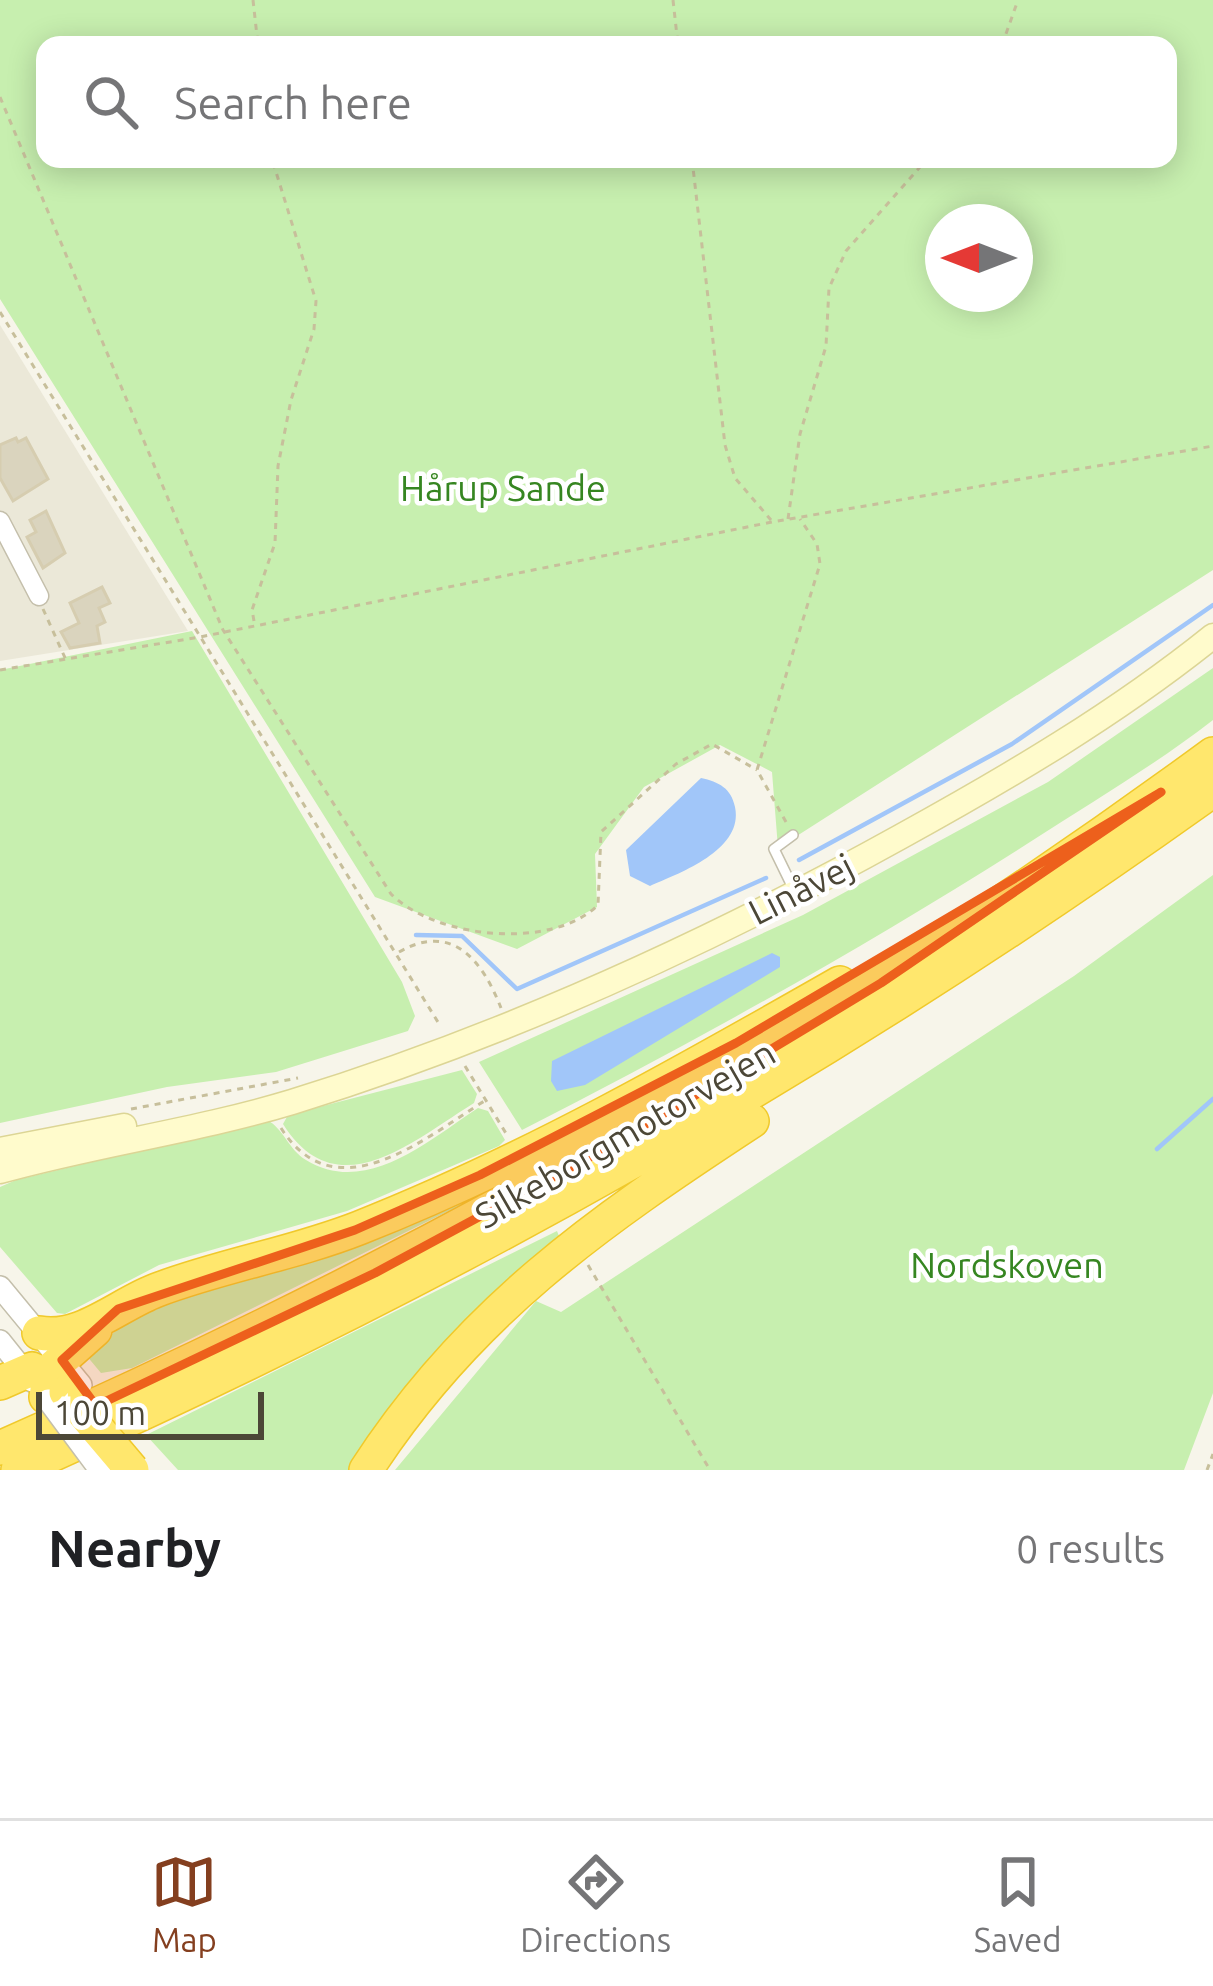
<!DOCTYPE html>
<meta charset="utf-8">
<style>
:root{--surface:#fff;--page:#f6f6f6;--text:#202124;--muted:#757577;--line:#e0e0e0;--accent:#843f1f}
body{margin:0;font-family:Ubuntu,sans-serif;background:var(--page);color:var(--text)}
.compass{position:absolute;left:925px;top:204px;width:108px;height:108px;border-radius:50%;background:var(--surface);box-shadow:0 6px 30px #0003;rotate:270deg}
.scale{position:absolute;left:36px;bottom:30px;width:228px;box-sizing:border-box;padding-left:12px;border:6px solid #4c4737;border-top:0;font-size:33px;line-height:42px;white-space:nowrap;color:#4c4737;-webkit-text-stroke:9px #fff;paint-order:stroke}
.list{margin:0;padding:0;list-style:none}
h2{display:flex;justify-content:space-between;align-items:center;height:156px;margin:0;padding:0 48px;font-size:51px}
h2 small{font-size:39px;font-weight:400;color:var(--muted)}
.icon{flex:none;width:66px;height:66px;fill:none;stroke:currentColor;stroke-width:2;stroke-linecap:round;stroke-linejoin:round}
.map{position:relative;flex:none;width:1213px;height:1470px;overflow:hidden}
.search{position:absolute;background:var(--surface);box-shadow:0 6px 30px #0003;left:36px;right:36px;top:36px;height:132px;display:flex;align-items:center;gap:30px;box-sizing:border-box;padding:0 42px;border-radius:24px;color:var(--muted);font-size:45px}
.sheet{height:348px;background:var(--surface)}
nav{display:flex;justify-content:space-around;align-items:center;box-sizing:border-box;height:168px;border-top:3px solid var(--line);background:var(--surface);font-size:33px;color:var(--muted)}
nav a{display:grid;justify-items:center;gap:6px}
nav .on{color:var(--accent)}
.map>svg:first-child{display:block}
</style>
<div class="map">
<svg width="1213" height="1470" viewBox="0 0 1213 1470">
<rect width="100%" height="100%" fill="#f7f5ea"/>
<path fill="#ebe8d8" d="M0,325L188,631L0,661Z"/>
<path fill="#c7efaf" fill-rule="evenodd" d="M0,0H1213V570L778,848L772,772L720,745L644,787L595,854L597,907L517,949L375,897L0,299ZM45,45H1168V159H45ZM943,222H1015V294H943Z
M192,631L402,982L415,1016L408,1031L276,1072L167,1087L0,1123V670Z
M1213,668V720C1155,765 1092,802 1030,842C867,946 695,1042 522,1130L479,1062L803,915L1048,782Z
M1213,875V1393L1184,1470H395L536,1301L561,1312L1074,976Z
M462,1070L477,1094L474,1103C414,1140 337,1210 283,1124L288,1115Z
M478,1108L488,1111L505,1140L499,1146L347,1211L159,1265L65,1314L57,1313L0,1247V1187L16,1180L267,1120C283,1128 289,1150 306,1160C366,1197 429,1140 478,1108Z
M511,1171L513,1179L132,1368L101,1373L86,1355L133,1317L176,1298Z
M557,1231L561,1241L356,1470H178L146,1435Z"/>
<path fill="#a1c6f9" d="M701,778C719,782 731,788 735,807C744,850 680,873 650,886L630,876L626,850Z
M772,953L780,957V967L585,1085L557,1091L551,1081L552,1061Z"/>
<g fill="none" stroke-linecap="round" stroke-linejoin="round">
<path stroke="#a1c6f9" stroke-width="4.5" d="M799,860L1012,744L1213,605
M416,935L462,936L517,989L766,878
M1157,1149L1213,1099"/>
</g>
<path fill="#dad4be" stroke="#d6cdb0" stroke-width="3" d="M16,438L18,442L26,438L48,479L13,501L0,478V445Z
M46,511L65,553L43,568L27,537L36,532L30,520Z
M102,587L110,603L99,608L105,622L97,626L100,643L70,648L61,632L79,623L70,603Z"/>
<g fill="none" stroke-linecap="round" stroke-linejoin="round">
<g stroke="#c4bfab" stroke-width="12">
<path id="service" d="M793,835L774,849L794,890"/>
</g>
<g stroke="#c4bfab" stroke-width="21">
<path id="minor" d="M0,521L39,596"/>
</g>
<g stroke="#c4bfab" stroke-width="24">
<path id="tertiary" d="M0,1287L81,1385
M0,1341L32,1381"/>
</g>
<g stroke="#dcd595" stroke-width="27">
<path id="secondary" d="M0,1150L124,1126
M0,1171C96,1144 196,1131 292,1102C503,1037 707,944 900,837C1009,777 1116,714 1213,636"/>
</g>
<g stroke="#f0c92b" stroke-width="36">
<path id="motorway" d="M39,1333C81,1341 119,1304 157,1290C223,1265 293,1254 359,1228C526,1162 684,1072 840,983
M0,1383L32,1369L61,1387
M46,1397L50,1370L95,1330
M0,1448C429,1259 835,1032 1213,754
M18,1470C449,1278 829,1065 1213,790
M366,1470C468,1312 598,1222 752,1121"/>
</g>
<path stroke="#c7bf9b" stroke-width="3" stroke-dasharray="6 6" stroke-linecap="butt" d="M253,0L258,45
M673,0L678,45
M1002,45L1018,0
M0,97L223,630L391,894C435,938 551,951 598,905L601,832L676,764L712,744L757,770
M692,159L725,445L735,478L771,520
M0,312L441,1027
M788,519L800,434L826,346L829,288L846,251L927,159
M43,609L66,660
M254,621L252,610L275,543L278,466L291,400L314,329L316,301L272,159
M0,670L200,637L772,522L1213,446
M786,822L757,770L820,564L817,544L800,519
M399,952C453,921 483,962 501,1008
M465,1066L507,1135
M131,1109L298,1078
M281,1128C336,1215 426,1137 486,1100
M588,1265L710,1470
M1207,1470L1213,1454"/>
<use href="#service" stroke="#fff" stroke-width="9"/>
<use href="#minor" stroke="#fff" stroke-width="18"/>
<use href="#tertiary" stroke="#fff" stroke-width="21"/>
<use href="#secondary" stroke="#fffbcc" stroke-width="24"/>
<use href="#motorway" stroke="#ffe76d" stroke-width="33"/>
<g stroke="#c4bfab" stroke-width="24" stroke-linecap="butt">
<path id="tertiary-bridge" d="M48,1400L100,1470"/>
</g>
<g stroke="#f0c92b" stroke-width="36" stroke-linecap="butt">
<path id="motorway-bridge" d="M66,1392L132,1470"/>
</g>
<use href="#tertiary-bridge" stroke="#fff" stroke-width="21"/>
<use href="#motorway-bridge" stroke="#ffe76d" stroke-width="33"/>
</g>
<path fill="#ed601c" fill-opacity="0.2" stroke="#ed601c" stroke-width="9" stroke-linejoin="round" d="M1161,792L881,983L616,1143L375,1273L96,1406L62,1360L118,1309L355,1230L480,1175L736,1043Z"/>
<g text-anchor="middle" stroke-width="9" stroke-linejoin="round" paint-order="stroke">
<g font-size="36" fill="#368621" stroke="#fff">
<text x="503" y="501">Hårup Sande</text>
<text x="1007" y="1278">Nordskoven</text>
</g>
<g font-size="36" fill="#4c4737" stroke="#fff">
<text transform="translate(801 889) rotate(-27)" y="13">Linåvej</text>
<text transform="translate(625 1134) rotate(-30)" y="13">Silkeborgmotorvejen</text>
</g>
</g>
</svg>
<svg class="compass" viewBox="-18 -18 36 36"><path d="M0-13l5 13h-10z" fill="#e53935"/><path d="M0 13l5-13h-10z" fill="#757577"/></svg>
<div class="scale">100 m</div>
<div class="search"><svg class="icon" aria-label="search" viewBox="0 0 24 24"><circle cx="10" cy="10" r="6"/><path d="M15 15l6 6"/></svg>Search here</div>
</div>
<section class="sheet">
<h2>Nearby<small>0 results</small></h2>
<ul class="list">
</ul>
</section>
<nav>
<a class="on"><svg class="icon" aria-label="map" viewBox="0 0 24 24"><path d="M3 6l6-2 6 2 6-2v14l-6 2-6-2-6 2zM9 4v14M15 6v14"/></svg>Map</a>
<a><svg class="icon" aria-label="directions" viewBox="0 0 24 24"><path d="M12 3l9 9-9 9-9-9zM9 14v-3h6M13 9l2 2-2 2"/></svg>Directions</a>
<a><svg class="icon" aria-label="saved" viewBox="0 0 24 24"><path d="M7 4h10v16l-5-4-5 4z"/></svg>Saved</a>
</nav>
